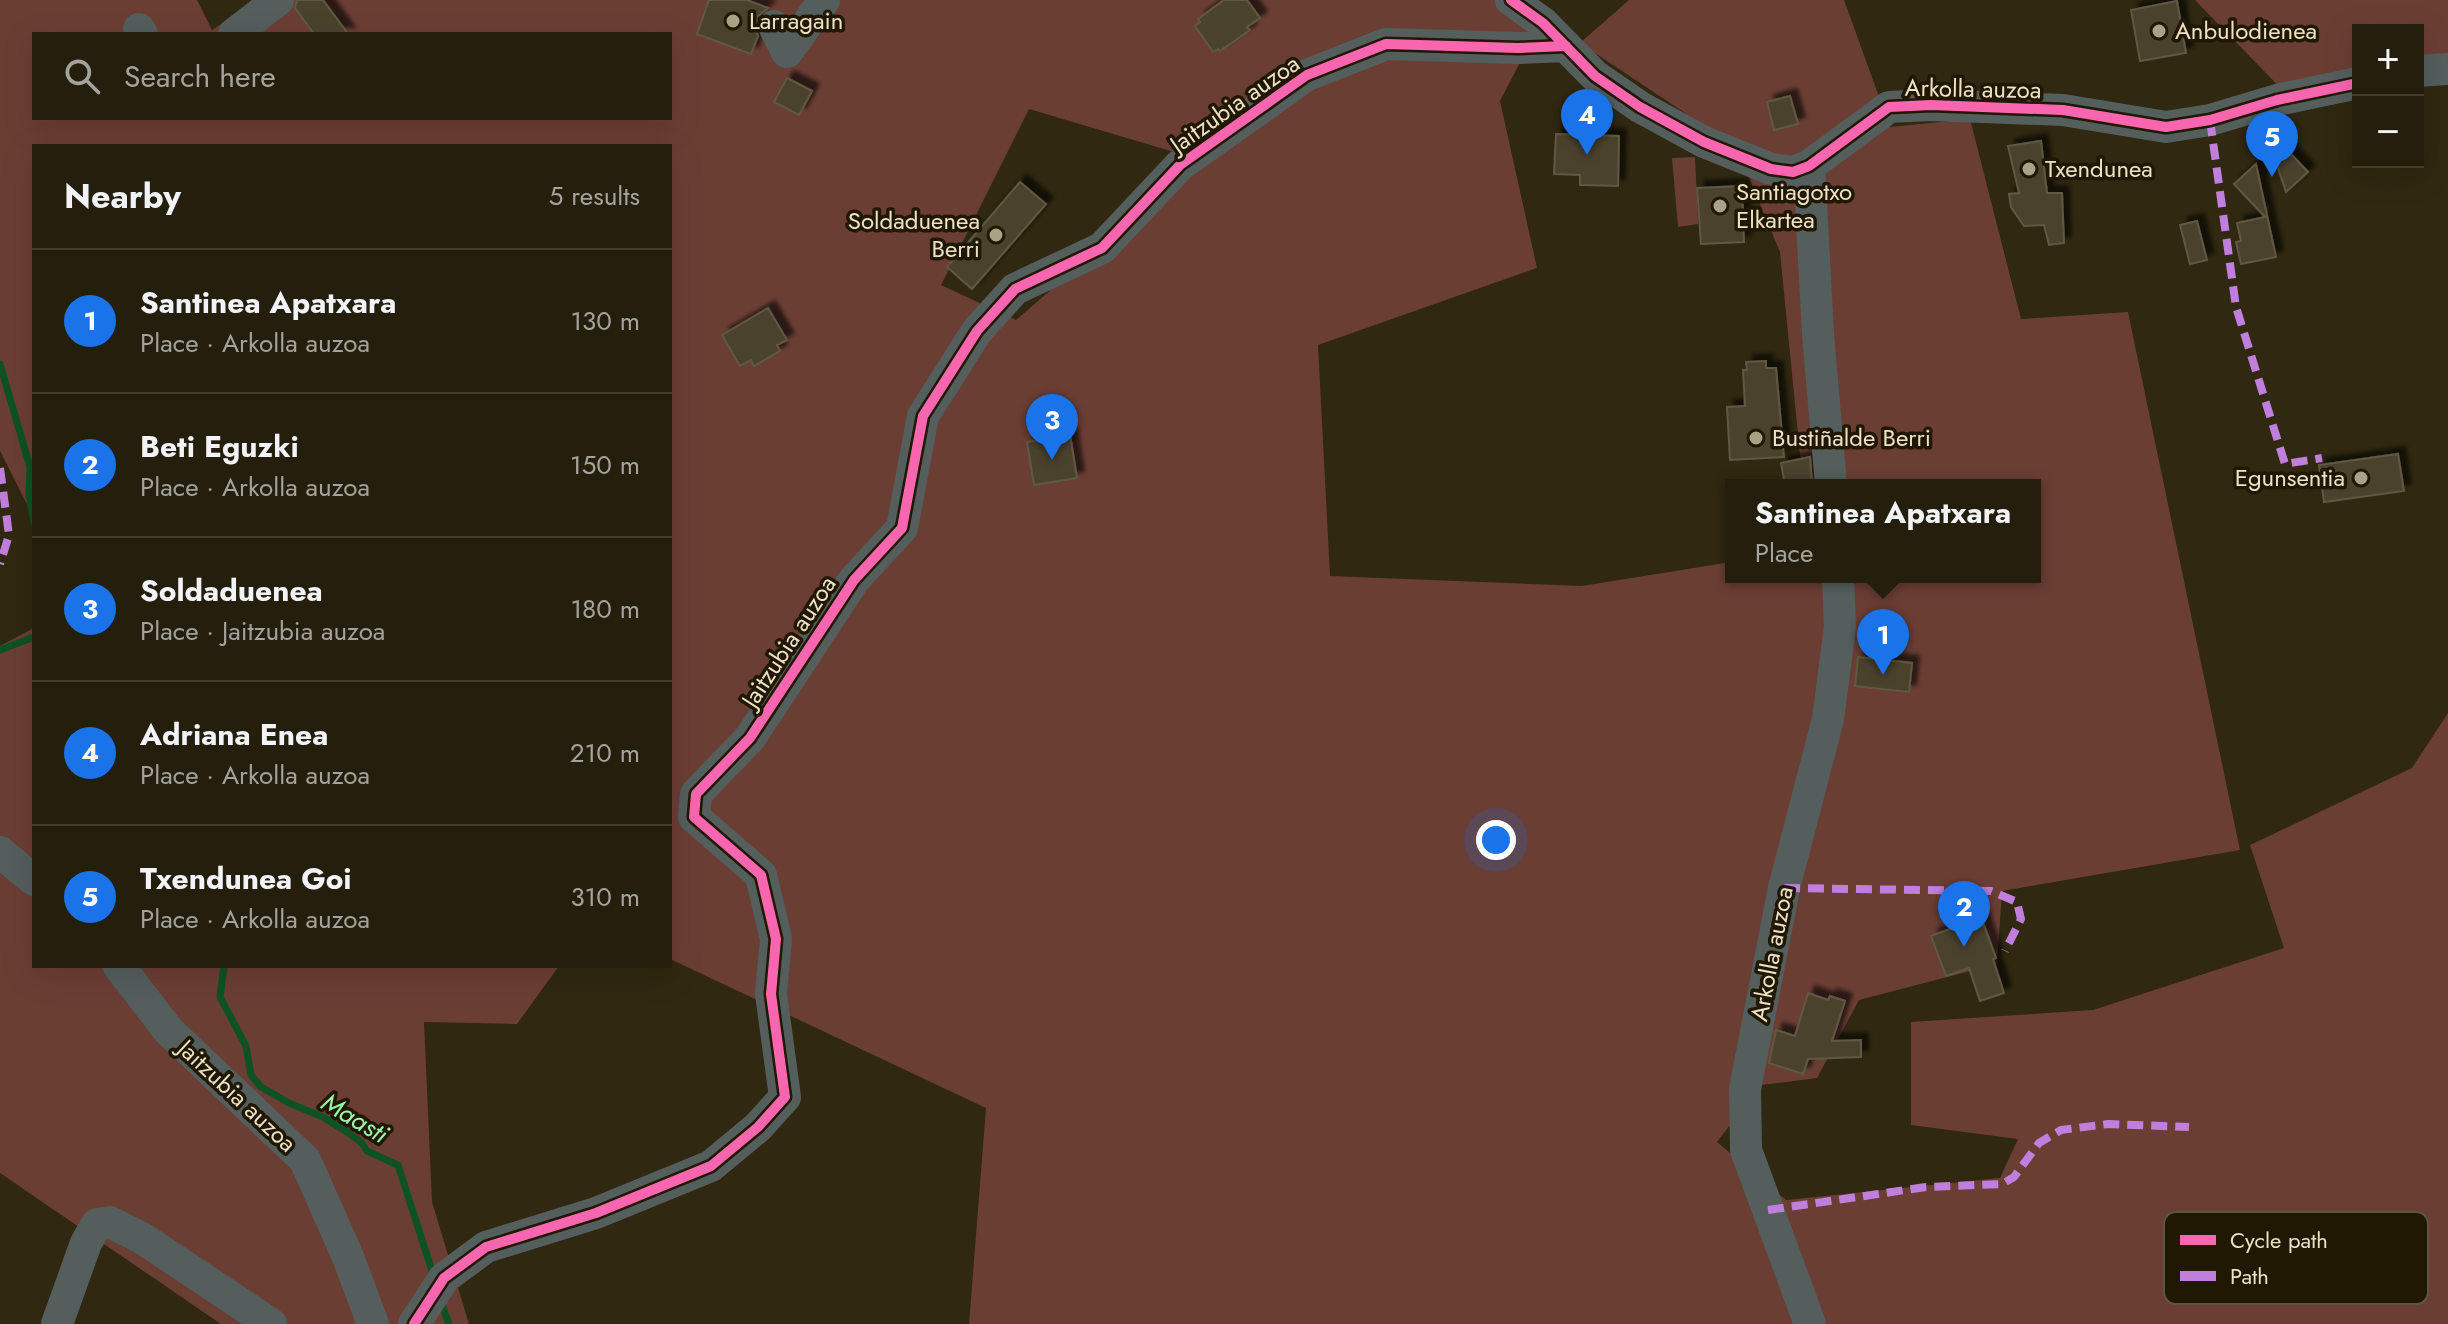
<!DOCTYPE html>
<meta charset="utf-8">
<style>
:root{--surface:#241e0c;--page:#2c2715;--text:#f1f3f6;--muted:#a3a29d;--line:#413c2d;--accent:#1a73e8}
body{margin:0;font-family:Jost,sans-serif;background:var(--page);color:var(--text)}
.controls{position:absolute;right:24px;top:24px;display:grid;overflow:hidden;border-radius:0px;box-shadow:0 8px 32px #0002}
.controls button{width:72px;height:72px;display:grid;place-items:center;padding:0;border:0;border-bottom:2px solid var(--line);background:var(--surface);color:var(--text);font:40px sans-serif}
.you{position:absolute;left:1496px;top:840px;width:28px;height:28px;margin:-20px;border:6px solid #fff;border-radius:50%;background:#1a73e8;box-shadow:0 0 0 12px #1a73e833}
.badge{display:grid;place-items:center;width:52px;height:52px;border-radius:50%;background:var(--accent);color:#fff;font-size:26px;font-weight:700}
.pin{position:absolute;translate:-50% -66px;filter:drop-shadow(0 2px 4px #0008)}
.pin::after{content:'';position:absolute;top:42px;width:28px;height:24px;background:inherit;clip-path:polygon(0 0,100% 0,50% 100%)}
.popup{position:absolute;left:1725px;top:479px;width:316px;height:104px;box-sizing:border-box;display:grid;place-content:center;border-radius:0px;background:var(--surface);filter:drop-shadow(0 2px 6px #0005);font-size:26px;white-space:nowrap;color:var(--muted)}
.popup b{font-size:30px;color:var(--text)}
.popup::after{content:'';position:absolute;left:50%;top:100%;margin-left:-16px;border:16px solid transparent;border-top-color:var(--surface)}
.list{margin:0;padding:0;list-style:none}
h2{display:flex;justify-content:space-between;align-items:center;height:104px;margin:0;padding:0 32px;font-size:34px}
h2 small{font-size:26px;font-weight:400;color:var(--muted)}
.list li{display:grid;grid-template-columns:52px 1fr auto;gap:24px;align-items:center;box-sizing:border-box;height:144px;padding:0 32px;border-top:2px solid var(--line)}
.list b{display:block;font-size:30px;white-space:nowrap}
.list p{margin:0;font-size:26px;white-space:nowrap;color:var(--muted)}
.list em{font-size:26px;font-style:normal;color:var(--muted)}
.icon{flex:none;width:44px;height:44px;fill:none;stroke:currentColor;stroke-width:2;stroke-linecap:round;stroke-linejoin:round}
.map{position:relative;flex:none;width:2448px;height:1324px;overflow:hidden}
.search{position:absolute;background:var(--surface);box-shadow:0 8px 32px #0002;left:32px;top:32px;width:640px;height:88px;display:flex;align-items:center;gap:20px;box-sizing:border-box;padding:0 28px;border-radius:0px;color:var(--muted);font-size:30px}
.panel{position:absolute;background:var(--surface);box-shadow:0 8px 32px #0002;left:32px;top:144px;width:640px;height:824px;border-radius:0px}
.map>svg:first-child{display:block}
</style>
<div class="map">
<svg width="2448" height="1324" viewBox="0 0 2448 1324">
<defs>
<filter id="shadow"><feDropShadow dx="7" dy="-7" stdDeviation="2" flood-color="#0009"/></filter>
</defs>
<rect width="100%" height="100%" fill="#302810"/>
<path fill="#6b3e34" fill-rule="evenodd" d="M0,0H197L212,30L256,0H1511L1539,26L1500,101L1537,268L1318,345L1330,576L1582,586L1731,562V577H2035V485H1803L1780,252L1736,147L1580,43L1629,0H1844L1890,127L1970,119L2021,319L2128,312L2240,850L2002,891L1997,964L1859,1000L1817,1078L1761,1085L1717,1142L1786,1200L2000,1178L2018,1139L1911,1125V1022L2093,1010L2284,948L2250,845L2412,768L2448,713V1324H969L986,1108L670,959V146H34V518L0,451ZM34,34H670V118H34ZM1029,109L1201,160L1016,320L941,285Z
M2195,0H2448V78L2418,84V30H2358V95L2298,106Z
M1695,157L1698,224L1678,227L1672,158Z
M34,628V966H559L517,1024L424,1022L432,1202L469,1324H221L0,1173V646Z"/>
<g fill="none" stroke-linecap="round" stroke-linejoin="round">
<path stroke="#0d5222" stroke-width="7" d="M0,364L30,467L29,496L34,522
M0,650L34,637
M224,966L220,997L246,1046L251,1075L261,1087L289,1103L323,1117L347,1132L362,1143L367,1151L398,1165L434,1277
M440,1300L449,1324"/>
</g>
<path fill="#4c432e" stroke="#5f5843" stroke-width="2" filter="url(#shadow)" d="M297,0H323L348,34H314L295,8Z
M709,0H747L768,8L758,16L755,26L758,36L751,54L697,34Z
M1224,0H1247L1260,18L1247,27L1250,30L1220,51L1218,49L1213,52L1195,26L1200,22L1198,19Z
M2177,1L2186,53L2140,61L2131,10Z
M787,78L812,91L799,115L774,102Z
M1790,96L1798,124L1774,130L1767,102Z
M2263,124L2308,172L2286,192Z
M1556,134L1619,136L1618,186L1580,185V175L1554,174Z
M2041,141L2047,193H2062L2064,243L2049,245L2044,225L2024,226L2011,207L2009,194L2019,193L2008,146Z
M2256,164L2276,257L2241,264L2236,242L2241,241L2237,223L2265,217L2234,184Z
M1020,182L1046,204L972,289L947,267Z
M1742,186L1744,242L1701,244L1697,188Z
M2197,221L2207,260L2190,264L2180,225Z
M768,308L787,340L777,345L780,351L754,366L751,360L740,366L722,335Z
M1766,361V368H1776L1784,457L1730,460L1727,407L1745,406L1743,370H1747L1746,362Z
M1070,435L1077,478L1034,485L1027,442Z
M2398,454L2404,491L2324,502L2319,465Z
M1810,457L1812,485H1785L1781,463Z
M1858,657L1912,663L1909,692L1855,686Z
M1981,917L1996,958L1993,959L2004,993L1980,1001L1969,968L1946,976L1931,936Z
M1808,993L1828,1000L1830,996L1845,1001L1832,1041L1861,1040V1057L1808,1059L1803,1074L1769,1063L1776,1030L1795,1036Z"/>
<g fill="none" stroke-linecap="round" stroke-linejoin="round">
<path stroke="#545f5d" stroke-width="32" d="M1511,0L1543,23L1595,76L1640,107L1704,142L1771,169L1793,172L1809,166L1889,107L1931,105L2063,110L2166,127L2210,120L2277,100L2358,83
M774,26L787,52L824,0
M139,29L142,34
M234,34L278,0
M2418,71L2448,69
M1809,166L1818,334L1831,485
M0,852L34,880
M119,966L168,1030L305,1160L348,1257L373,1324
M57,1324L86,1243L97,1224L110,1222L142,1238L271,1324
M414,1324L444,1278L486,1247L596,1213L711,1166L758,1127L785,1097L771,994L776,939L761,875L694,817L696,794L750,738L854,580L902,528L923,416L977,331L1015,289L1102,248L1180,165L1307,75L1386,44L1518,48L1566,46
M1810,1324L1746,1150L1745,1089L1784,888L1828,719L1840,627L1838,577"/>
<path stroke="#c07fdc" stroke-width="8" stroke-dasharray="16 8" stroke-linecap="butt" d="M2210,120L2236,307L2285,464L2322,458
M0,468L9,535L0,564
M1784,888L1991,891L2017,902L2021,919L2005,951
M1768,1210L1926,1187L2002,1184L2014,1177L2039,1143L2061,1130L2108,1124L2189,1127"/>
<g stroke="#201802" stroke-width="15">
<path id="cycleway" d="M1511,0L1543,23L1595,76L1640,107L1704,142L1771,169L1793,172L1809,166L1889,107L1931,105L2063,110L2166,127L2210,120L2277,100L2358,83
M414,1324L444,1278L486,1247L596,1213L711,1166L758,1127L785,1097L771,994L776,939L761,875L694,817L696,794L750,738L854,580L902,528L923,416L977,331L1015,289L1102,248L1180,165L1307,75L1386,44L1518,48L1566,46"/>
</g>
<use href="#cycleway" stroke="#f766af" stroke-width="10"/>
</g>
<g fill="#aba186" stroke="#201802" stroke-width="3">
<circle cx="733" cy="21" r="8"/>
<circle cx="2159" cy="31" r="8"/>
<circle cx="2029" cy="169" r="8"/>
<circle cx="1720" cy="206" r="8"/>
<circle cx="996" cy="235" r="8"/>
<circle cx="1756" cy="438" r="8"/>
<circle cx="2361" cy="478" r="8"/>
</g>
<g text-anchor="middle" stroke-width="7" stroke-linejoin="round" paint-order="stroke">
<g font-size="24" fill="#ede2c6" stroke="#201802" text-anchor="start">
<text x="749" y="29">Larragain</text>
<text x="2175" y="39">Anbulodienea</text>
<text x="2045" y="177">Txendunea</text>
<text x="1736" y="200">Santiagotxo<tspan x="1736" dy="28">Elkartea</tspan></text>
<text x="980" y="229" text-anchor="end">Soldaduenea<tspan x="980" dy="28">Berri</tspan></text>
<text x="1772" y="446">Bustiñalde Berri</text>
<text x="2345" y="486" text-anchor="end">Egunsentia</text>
</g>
<g font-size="24" fill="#ede2c6" stroke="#201802">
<text transform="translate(1973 89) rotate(1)" y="8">Arkolla auzoa</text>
<text transform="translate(1235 104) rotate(-35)" y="8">Jaitzubia auzoa</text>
<text transform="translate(789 642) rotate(-57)" y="8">Jaitzubia auzoa</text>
<text transform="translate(1772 954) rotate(-79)" y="8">Arkolla auzoa</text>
<text transform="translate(237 1096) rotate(43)" y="8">Jaitzubia auzoa</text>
</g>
<g font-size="26" font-style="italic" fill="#98f5a9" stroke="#201802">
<text transform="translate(355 1118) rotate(31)" y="9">Maasti</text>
</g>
</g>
<rect x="2164" y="1212" width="264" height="92" rx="12" fill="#201802" stroke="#5e553d" stroke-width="2"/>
<rect x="2180" y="1235" width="36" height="10" fill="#f766af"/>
<rect x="2180" y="1271" width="36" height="10" fill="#c07fdc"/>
<g font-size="22" fill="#ede2c6">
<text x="2230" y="1248">Cycle path</text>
<text x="2230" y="1284">Path</text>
</g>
</svg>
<div class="controls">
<button>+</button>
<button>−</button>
</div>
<div class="you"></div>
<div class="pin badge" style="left:1883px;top:675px">1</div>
<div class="popup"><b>Santinea Apatxara</b>Place</div>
<div class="pin badge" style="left:1964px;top:947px">2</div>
<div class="pin badge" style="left:1052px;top:460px">3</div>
<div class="pin badge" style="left:1587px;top:155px">4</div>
<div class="pin badge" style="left:2272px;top:177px">5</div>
<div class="search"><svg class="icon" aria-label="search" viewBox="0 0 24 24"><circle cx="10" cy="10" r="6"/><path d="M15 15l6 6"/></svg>Search here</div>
<section class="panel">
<h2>Nearby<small>5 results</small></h2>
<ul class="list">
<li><span class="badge">1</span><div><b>Santinea Apatxara</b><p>Place · Arkolla auzoa</p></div><em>130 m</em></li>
<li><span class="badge">2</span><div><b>Beti Eguzki</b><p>Place · Arkolla auzoa</p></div><em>150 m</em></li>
<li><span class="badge">3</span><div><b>Soldaduenea</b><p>Place · Jaitzubia auzoa</p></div><em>180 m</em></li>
<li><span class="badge">4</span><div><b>Adriana Enea</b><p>Place · Arkolla auzoa</p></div><em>210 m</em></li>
<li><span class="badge">5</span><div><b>Txendunea Goi</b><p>Place · Arkolla auzoa</p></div><em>310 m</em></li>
</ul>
</section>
</div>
